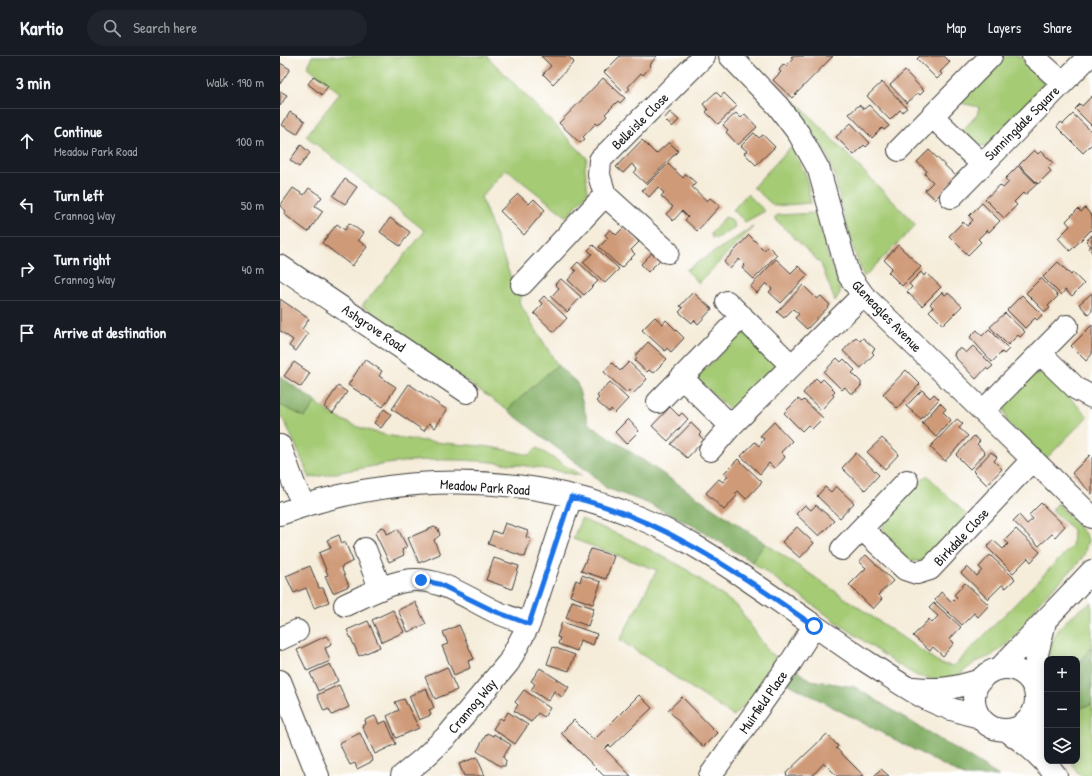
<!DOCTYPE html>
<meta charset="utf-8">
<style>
:root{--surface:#171b24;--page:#20242c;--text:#f1f3f6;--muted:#9ea1a6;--line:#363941}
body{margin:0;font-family:"Patrick Hand",sans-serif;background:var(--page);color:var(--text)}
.controls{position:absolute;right:12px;bottom:12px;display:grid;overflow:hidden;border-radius:8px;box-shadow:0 2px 10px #0003}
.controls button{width:36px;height:36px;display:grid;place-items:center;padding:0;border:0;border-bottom:1px solid var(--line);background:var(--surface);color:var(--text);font:20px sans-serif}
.stop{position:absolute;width:12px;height:12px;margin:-9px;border:3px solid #1a73e8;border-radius:50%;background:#fff}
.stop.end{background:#1a73e8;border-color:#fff;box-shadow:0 1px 4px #0008}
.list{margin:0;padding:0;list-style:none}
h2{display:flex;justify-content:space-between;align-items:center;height:52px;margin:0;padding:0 16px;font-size:17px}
h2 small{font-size:13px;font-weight:400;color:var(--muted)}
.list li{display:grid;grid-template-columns:26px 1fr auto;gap:12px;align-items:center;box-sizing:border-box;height:64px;padding:0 16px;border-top:1px solid var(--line)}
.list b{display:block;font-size:15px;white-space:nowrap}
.list p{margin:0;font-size:13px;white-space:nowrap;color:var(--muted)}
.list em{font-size:13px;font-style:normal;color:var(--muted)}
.icon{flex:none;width:22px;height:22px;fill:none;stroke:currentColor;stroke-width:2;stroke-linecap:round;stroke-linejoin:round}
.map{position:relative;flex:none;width:812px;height:720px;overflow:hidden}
header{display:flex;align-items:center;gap:24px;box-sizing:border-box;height:56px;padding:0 20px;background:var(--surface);border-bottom:1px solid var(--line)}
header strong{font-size:19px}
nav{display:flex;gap:22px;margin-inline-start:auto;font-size:14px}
.search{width:280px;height:36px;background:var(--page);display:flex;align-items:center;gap:10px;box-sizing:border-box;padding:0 14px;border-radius:22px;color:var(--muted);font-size:15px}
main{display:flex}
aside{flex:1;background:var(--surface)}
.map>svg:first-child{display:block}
</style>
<header>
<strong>Kartio</strong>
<div class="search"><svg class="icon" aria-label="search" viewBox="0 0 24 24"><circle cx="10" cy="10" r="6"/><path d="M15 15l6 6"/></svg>Search here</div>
<nav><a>Map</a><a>Layers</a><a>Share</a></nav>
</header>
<main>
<aside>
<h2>3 min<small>Walk · 190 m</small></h2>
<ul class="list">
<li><svg class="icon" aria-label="ahead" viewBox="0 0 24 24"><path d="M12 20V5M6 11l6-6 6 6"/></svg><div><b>Continue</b><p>Meadow Park Road</p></div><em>100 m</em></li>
<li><svg class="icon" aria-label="left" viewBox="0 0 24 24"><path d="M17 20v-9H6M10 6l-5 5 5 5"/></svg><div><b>Turn left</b><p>Crannog Way</p></div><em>50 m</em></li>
<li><svg class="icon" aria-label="right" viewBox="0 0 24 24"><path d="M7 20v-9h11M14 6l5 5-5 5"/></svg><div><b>Turn right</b><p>Crannog Way</p></div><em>40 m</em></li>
<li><svg class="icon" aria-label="arrive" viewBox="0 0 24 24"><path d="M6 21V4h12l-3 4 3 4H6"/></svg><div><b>Arrive at destination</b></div></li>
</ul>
</aside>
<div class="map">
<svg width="812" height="720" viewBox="0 0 812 720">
<rect width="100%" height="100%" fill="#fff"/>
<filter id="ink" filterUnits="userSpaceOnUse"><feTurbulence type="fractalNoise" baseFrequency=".025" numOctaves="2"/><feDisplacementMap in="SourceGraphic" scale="8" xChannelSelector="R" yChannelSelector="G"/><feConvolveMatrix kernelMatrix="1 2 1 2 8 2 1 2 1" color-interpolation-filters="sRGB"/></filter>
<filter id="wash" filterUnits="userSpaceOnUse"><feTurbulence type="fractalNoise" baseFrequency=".012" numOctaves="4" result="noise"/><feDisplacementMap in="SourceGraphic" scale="16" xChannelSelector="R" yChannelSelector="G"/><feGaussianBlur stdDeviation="0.9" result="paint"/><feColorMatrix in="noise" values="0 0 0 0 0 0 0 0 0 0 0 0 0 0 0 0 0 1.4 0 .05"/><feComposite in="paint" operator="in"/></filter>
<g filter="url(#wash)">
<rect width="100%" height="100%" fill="#f5ecd9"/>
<path fill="#a5cb75" stroke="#607448" d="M32,0H207L307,102L305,112L308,136L287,161L226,113L201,141L231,222L244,237L239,246L278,310L227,354L82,250L145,175L26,80L60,37L28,11Z
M725,0H739L764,27L765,31L706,90H699L681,76L697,59L699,51L676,46Z
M515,45L636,169L584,221L577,204L562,154L554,118L547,98L511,47Z
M511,91L526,119L531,147L494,150L473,131Z
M467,138L485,155L465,166L453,154Z
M536,157L549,204L560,229V237L555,245L541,208L494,162L498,159Z
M445,161L451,163L455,171L437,182H432L431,177Z
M473,171L419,227L406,214Z
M466,277L496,308L495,313L455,351L448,352L418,324L420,318L460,278Z
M760,318L767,319L808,360L765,404L727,366L724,351L726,345L753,319Z
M36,346C79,386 154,385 210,391C223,393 236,396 249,399L257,392L302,420C246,408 189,401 132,405C98,408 63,416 30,422L6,368L0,360V349L25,361Z
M647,419L689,461L642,505C638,505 633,506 630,504C624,502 606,482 604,477C602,472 604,466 605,461Z
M778,447L806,479L808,484L804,499L795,511L761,544L742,572L729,586L711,600L696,606L677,620L654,623L637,620L612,605L472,506L485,487L661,608L674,610L792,490L793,474L772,454Z
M301,463L347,482L403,511L458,551L489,596L501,604L479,635L453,660L340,584L377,514L293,483Z
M812,547V590L797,611V603H768C771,575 788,559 812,547Z
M812,648V720H800L790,705H797V662L800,652Z"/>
<path fill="#84af66" stroke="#506641" d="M277,309L297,327L308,367L485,487L472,506L416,471L367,447L326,432L310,417L227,354Z
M0,320L36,346L25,361L0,349Z
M812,590V648L801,652L797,662V611Z
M517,614L530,624L575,631L719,720H684L507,627Z"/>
<g id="blocks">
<path fill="#cf9a78" d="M261,0H288L294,6L273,28L263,18L271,10Z
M340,0H377L370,8L371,10L363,19L361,17L348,31L350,33L345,37L324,16Z
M512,0H553L512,42L493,24L501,16L499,14L504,8L506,10L513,3L511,2Z
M640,0H664L670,6L660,16L662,18L657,23L637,3Z
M0,7L10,13L0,28Z
M625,15L644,35L640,39L638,37L627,47L610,29Z
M34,20L48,30L42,39L28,28Z
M323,22L345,42L340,47L338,45L325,58L327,60L318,69L316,67L303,81L305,83L300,87L279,67Z
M602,26L627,52L622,56L620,54L610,64L587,40Z
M0,35L7,39L0,50Z
M436,36L441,41L444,37L457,50L438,68L426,56L428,54L423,48Z
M812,40V70L795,53L800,48L802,50Z
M579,49L584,53L589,49L609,70L604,74L602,72L592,82L569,58Z
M10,56L25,65L17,78L2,69Z
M390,56L399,64L392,71L384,63Z
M456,57L461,62L465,58L477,71L458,89L446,76L448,74L443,69Z
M793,58L812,76V88L803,97L777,71L781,66L783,68Z
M571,67L590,87L586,91L584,89L574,99L556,81Z
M474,77L479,82L483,79L495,91L476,109L464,97L467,95L461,90Z
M362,84L376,98L389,86L398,95L366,128L354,117L357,113L352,108L343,117L336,111Z
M21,89L30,97L19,111L10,104Z
M649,94L677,121L655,143L645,134L653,126L645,118L647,115L637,106Z
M754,94L758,98L761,95L773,107L768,112L771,115L758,128L739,109Z
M388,108L403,122L406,118L416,127L412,131L427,145L430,142L440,150L417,175L405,164L408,161L402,155L393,165L386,158L393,151L381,140L384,137L378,131L369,141L362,134Z
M738,110L757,128L745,139L743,137L734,146L737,149L724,162L705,143L720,129L723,132L729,126L725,123Z
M65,123L77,131L65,148L53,140Z
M13,132L24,139L29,132L42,141L35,150L43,155L28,176L4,158L6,155L0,150Z
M238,138L249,148L254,143L265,154L244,179L220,155Z
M702,147L720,165L709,176L707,174L698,183L701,186L688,199L669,180L683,166L687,170L693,164L689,160Z
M805,152L812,160V173L790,195L778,182L790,170L786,165L798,153L801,156Z
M110,162L130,176L120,190L100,176Z
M69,167L83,177L78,184L87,191L72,210L42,187L57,168L65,174Z
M344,171L359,186L351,194L355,198L341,212L319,191L328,182L325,179L330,173L336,179Z
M469,179L484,194L488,190L497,199L474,223L462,212L465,209L459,203L450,213L444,206Z
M812,179V196L808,192L811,190L806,185Z
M313,189L339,213L325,227L303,206L312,198L308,194Z
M618,189L641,211L622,230L608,216L612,212L604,204Z
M372,197L380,204L368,216L361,208Z
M496,203L511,217L518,210L528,219L501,247L489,236L492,233L486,227L477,237L470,231Z
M298,206L318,225L304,239L288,224L296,215L292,212Z
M778,206L791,219L793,217L804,228L792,240L785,234L781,239L763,221Z
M641,216L644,220L646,217L661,231L642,250L627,236L632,231L629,228Z
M761,222L778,240L768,250L770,252L765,256L746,237Z
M281,223L301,241L287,256L271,241L279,232L275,228Z
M523,229L537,243L541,240L550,249L527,273L515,262L519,258L513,253L504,262L497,256Z
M413,236L432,253L418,268L414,264L412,267L399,256L403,252L400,250Z
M662,236L665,239L668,237L682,250L663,269L649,255L653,251L650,248Z
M812,237V255L808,258L799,248Z
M742,239L762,259L757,264L755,262L745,272L727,254Z
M264,240L287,262L274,276L254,257L263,248L259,245Z
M0,243L29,263L22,273L28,278L16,295L9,290L13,284L0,275Z
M725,257L745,276L740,281L738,279L728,289L710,271Z
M375,261L383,268L386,264L404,282L391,296L387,292L385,295L362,274Z
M812,269V298L806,305L791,290Z
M709,273L729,293L724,298L722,296L712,306L690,281L697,274L702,280Z
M576,281L580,285L583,282L595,293L592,296L594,298L581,312L563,295Z
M368,286L387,303L373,317L369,314L367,316L355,305L357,302L355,300Z
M693,290L713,310L708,314L706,312L696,323L674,300L675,296L678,293H682L686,297Z
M557,302L561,306L564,303L575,314L572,317L581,326V330L574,337H570L565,331L562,334L544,316Z
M85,303L102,315L99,320L116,331L103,351L68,329Z
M14,306L30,317L21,331L4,320Z
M349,306L367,323L353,338L349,334L347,337L324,316L332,307L340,315Z
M626,314L640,328L617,352L603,338Z
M536,322L540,326L543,323L555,335L552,338L554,340L541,354L523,337Z
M330,326L348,343L335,357L331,353L329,356L316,345L319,342L317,340Z
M129,328L167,354L155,372L149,367L144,375L112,353Z
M58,330L67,336L53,357L44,351Z
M642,334L650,342L654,338L659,343L641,363L626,350Z
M518,343L522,346L524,344L543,362L532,373L528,369L522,375L504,357Z
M660,347L666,353L663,356L671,364L656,381L642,367Z
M390,351L399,360L402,357L408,363L388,385L372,370Z
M104,353L111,358L101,372L94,367Z
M348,363L359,375L346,388L335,376Z
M677,363L683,368L679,372L688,380L665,405L650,391Z
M494,366L512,385L501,396L505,401L501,406L494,412L489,407L480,418L461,400L475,386L479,390L484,383L480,380Z
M411,367L421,377L419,379L424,384L407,402L391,388Z
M694,380L700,385L697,388L705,397L690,413L676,399Z
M602,382L619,398L605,413L587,396Z
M711,396L717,401L714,405L722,413L707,429L693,415Z
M576,397L599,419L585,434L562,412Z
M810,399L812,401V438L792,417Z
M458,403L482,426L466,443L458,435L455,438L457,440L444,454L426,437L439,423L443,426L448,420L444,417Z
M556,430L574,447L560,462L537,440L545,431L551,436Z
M761,447L785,470L775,481L772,478L759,490L733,465L739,459L747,468L753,463L749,459Z
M525,449L531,454L536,449L554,465L539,480L516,458Z
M225,467L248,475L246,481L251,483L245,501L208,488L213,475L221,478Z
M101,471L105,472L107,478L118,473L127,491L122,494L124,499L109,506L95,477Z
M154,471L158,473L160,479L154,484L160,498L139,507L128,482Z
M517,471L534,487L520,502L502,486Z
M736,473L760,496L751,506L748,502L733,517L707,491L713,484L723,493L728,488L725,484Z
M59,479L62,488L65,486L73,505L61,511L69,530L53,537L45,520L48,519L39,497L51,492L47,484Z
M311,493L334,500L326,523L301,515Z
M586,499L613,525L598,539L602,543L593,553L569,529L586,512L579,505Z
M710,499L735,523L726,532L722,529L708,543L681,517L687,511L697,520L702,514L699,511Z
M214,502L239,510L232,533L206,524Z
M30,510L39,532H43L49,546L34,552L26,532L14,537L6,520Z
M302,519L321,526L313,548L290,540L296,524L300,526Z
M685,527L709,549L698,561L694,557L682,569L655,544L661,536L672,546L677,541L674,539Z
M292,545L314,552L308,570L286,562Z
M135,546L146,568L128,576L118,554Z
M654,547L681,571L670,583L674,587L663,600L653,591L650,595L633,580L649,563L652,567L658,560L649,552Z
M113,554L124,576L102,586L92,564Z
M88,565L100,591L79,600L67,574Z
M282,566L317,578L313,589L300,584L297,595L278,588L280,582L277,581Z
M179,569L194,603L188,605L190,612L174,619L162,590L168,588L163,576Z
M46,580L51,586L50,590L45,592L50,605L27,615L17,594Z
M273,591L295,599L289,615L267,608Z
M50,608L58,625L38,635L30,617Z
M167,611L177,634L155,643L145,621Z
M260,612L289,631L282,641L274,635L268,645L251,634L255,628L251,625Z
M59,629L69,651L52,659L49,653L44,655L37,639Z
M146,632L154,652L149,654L151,659L139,664L129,640Z
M244,634L270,652L264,661L258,657L251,666L234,655L238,649L235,646Z
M359,639L372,652L331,691L329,689L325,693L351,720H324L281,677L294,664L314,684Z
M402,641L437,677L423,691L388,654Z
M124,643L139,672L116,682L107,660L119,654L115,646Z
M228,656L248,669L235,688L213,673L220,662L223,664Z
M95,660L99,668L106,665L116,688L95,698L82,670L86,668L85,664Z
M80,677L93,705L77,713L75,707L70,709L59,687Z
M207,677L213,680L214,678L231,689L223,701L226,705L225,710H220L197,695Z
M547,678L558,690L556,692L584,720H557L544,707L532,720H507L506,717Z
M197,701L205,720H184L179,708Z
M601,713L609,720H594Z"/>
</g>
</g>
<g filter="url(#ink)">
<use href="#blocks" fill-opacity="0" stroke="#3d3b38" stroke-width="1"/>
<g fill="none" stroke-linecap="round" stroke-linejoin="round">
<g stroke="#3d3b38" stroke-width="24">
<path id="minor" d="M450,0L498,50L519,78L539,114L568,218L583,239L812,461
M753,0L782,26
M652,60L702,108
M619,94L711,0
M325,139L388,196
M671,141L809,0
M0,210L187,336
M242,228L325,139L319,119L320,104L424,0
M447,246L511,309
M760,297L797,333L812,341
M402,322L451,370
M378,346L462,260
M703,355L787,270
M0,390L15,431L24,449
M430,394L451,370L583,239
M0,458C113,416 244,415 357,461C399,478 439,504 477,530C514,555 550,581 587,606C608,619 628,634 649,644C665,652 683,657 700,661
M582,473L625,513L637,517L650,513L753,403
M85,493L100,532
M562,493L627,425
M65,549C85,540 104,529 125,525C157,519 187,542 214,555C225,560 237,564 249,568
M0,583L17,575
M694 643a31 31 0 1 1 62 0a31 31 0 1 1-62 0Z
M719,613L812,515
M0,625L38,720
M633,632C660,635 675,632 701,624
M754,632L756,602L765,566
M755,653L767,702
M726,674C745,687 763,701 776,720
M122,720L144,702L168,679L229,606L249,568L291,441
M430,720L511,606L534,570"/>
</g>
<use href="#minor" stroke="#fff" stroke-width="22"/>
</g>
</g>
<g fill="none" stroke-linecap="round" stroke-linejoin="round" filter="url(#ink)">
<path stroke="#1a73e8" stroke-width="5" d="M141,524L159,528L214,555L249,568L291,441C382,462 458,517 534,570"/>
</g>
<g text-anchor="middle" stroke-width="4" stroke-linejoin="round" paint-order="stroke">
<g font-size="14" fill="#1c1c1c" stroke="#fff">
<text transform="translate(360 65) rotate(-45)" y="5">Belleisle Close</text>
<text transform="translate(742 67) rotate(-45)" y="5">Sunningdale Square</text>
<text transform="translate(607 260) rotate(46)" y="5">Gleneagles Avenue</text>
<text transform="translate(94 272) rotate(34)" y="5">Ashgrove Road</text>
<text transform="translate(205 431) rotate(4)" y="5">Meadow Park Road</text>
<text transform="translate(681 481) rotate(-47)" y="5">Birkdale Close</text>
<text transform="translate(483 646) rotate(-55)" y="5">Muirfield Place</text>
<text transform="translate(192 650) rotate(-50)" y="5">Crannog Way</text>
</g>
</g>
</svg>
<div class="controls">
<button>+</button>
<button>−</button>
<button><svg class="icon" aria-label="layers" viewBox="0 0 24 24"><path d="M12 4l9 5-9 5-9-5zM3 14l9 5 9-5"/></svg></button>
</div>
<div class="stop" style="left:534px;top:570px"></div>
<div class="stop end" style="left:141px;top:524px"></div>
</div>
</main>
